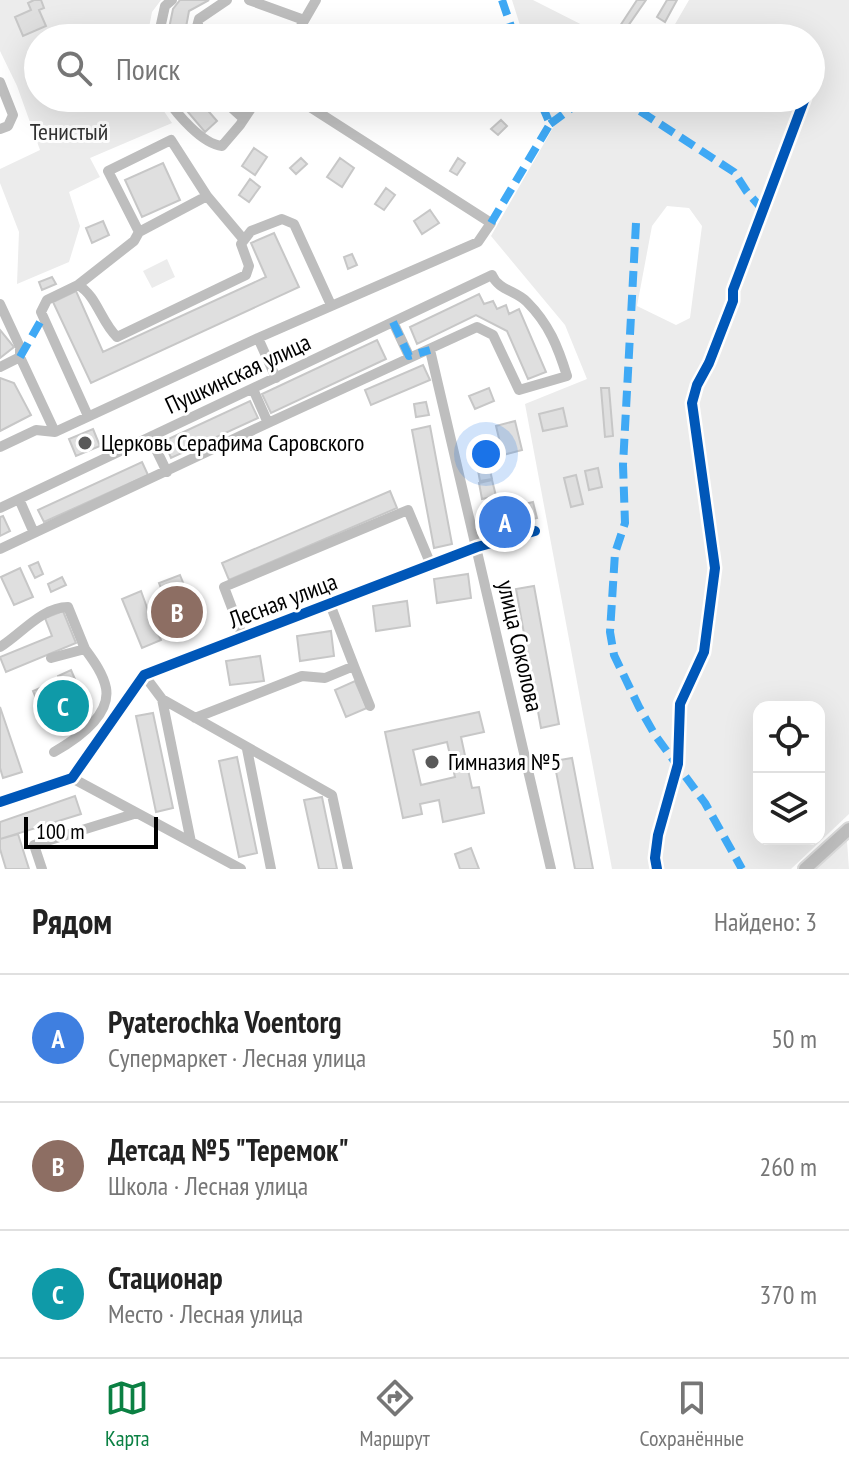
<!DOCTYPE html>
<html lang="ru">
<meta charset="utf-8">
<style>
:root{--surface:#fff;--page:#f6f6f6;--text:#222;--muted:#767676;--line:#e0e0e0;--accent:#0b8043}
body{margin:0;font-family:"PT Sans Narrow",sans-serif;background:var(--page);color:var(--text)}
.controls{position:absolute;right:24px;bottom:24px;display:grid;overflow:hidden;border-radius:16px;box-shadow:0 8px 32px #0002}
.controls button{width:72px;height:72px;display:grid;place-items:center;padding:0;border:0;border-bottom:2px solid var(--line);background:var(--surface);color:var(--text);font:40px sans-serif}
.scale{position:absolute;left:24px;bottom:20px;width:134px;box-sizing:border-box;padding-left:8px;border:4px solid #000;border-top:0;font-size:22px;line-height:28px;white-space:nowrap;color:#000;-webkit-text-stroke:6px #fff;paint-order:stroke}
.you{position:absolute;left:486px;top:454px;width:28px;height:28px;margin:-20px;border:6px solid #fff;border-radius:50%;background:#1a73e8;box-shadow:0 0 0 12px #1a73e833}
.badge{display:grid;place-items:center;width:52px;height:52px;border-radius:50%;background:var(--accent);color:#fff;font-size:26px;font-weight:700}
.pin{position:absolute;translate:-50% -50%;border:4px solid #fff;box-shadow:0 2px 8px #0006}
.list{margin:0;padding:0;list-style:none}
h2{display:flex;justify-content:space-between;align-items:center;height:104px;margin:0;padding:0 32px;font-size:34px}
h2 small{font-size:26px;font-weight:400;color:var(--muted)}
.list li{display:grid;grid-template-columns:52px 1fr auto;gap:24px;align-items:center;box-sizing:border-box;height:128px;padding:0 32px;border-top:2px solid var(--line)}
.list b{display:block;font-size:30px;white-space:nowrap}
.list p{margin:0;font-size:26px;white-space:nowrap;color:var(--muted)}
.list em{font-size:26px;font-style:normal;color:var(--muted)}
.icon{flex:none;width:44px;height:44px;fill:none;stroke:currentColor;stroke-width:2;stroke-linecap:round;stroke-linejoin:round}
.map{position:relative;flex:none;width:849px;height:869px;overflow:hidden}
.search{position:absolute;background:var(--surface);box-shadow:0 8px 32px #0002;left:24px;right:24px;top:24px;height:88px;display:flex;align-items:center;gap:20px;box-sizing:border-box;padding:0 28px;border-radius:44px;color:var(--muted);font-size:30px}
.sheet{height:488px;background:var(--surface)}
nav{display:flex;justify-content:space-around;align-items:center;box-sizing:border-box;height:112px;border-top:2px solid var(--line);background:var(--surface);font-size:22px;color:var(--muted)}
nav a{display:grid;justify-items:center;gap:4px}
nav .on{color:var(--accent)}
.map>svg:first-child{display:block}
</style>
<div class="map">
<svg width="849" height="869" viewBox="0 0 849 869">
<rect width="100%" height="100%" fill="#fff"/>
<path fill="#ececec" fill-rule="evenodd" d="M0,0H161L152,12L147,38H38V98H155L172,123L90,158L100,177L69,192L80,226L69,262L17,284L19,232L0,183V169L40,150L17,86L0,51Z
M512,0H533L608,38H524Z
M689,0H849V814L791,869H612L525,404L587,379L565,325L491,236L554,126L545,98H811V38H667ZM667,206L689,208L702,226L690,318L676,325L637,306L652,226ZM759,707H819V839H759Z
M167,259L175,277L152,288L143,271Z
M847,841L849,869H815Z"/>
<path fill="#dfdfdf" stroke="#c7c7c7" stroke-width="2" fill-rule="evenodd" d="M34,0H41L44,8L39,10L46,26L23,36L15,17L31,10L28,3Z
M180,0H209L189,11L184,38H167L173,9Z
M637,0H646L621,36L616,32Z
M667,0H677L665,22L657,17Z
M176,98H197L217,121L205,132Z
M501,120L507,126L498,135L491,129Z
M254,148L267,157L255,175L242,166Z
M301,158L307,164L296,174L290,168Z
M340,158L354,168L342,187L327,177Z
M458,158L465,163L457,175L450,171Z
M163,163L180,200L142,217L125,180Z
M250,179L260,187L249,202L239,195Z
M386,188L395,195L384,210L375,204Z
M430,210L439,223L422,234L414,221Z
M103,221L109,235L92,243L86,228Z
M274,233L299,287L91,383L53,302L76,291L103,352L266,277L251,243Z
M352,254L357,265L348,269L344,257Z
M52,277L56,284L42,290L39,282Z
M479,294L484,304L493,301L497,309L506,305L509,314L519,309L546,372L528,379L507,331L476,315L417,344L410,327Z
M0,330L14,347L0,358Z
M377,340L386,359L271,413L262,394Z
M423,365L430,380L371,405L365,390Z
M0,378L14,383L31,415L0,431Z
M489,388L494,401L475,409L469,396Z
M601,388H609L613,436L605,437Z
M250,401L258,418L171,458L164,441Z
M426,402L429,415L416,417L414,404Z
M563,408L567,426L543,431L539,414Z
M515,421L522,450L503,455L496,426Z
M430,426L452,544L434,548L412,430Z
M93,429L100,446L76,456L69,439Z
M487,457L492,479L480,481L476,460Z
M142,462L148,475L44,522L38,510Z
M598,468L602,487L589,490L585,471Z
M576,475L583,504L571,507L564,478Z
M492,480L496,496L482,499L479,483Z
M390,491L397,508L229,580L222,563Z
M533,502L537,518L499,527L495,511Z
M493,509L498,527L486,530L481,512Z
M3,516L10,531L0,536V517Z
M38,562L43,574L35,578L29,566Z
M20,568L33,597L14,605L1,577Z
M468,574L471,598L437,603L434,579Z
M180,575L200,625L180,632L176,621L156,629L161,640L142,648L122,599L141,591L150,616L169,608L159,583Z
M62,577L66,585L51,592L48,584Z
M534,586L559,724L541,728L516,589Z
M407,601L410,626L376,631L373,606Z
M63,611L76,643L6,672L0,657L52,636L45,618Z
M331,631L334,656L300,661L297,636Z
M260,656L264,681L230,685L226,661Z
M71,670L90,714L50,731L33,691L59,680L58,676Z
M355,681L367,708L346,717L335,690Z
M0,707L22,772L3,778L0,768Z
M479,712L484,732L461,737L472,788L479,787L484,813L443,822L439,800L420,804L422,814L403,818L385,732ZM447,742L455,777L421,785L413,750Z
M153,713L173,808L156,812L136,716Z
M237,757L257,853L239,857L219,761Z
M572,758L593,869H575L554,761Z
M75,796L81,814L0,839V822Z
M322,797L337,869H319L304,800Z
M18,834L29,869H6L0,849V839Z
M471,848L479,869H460L455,854Z"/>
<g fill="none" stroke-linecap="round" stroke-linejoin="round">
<g stroke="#dbdbdb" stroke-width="16">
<path id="major" d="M805,869L849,829"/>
</g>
<path stroke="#bebebe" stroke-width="10" d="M249,0L304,20
M158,38L165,6L172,0
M194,38L199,19L227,0
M294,38L316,0
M0,82L13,115L8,126L0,129
M166,98C177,114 202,144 222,146L240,125L258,98
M221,98L244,119
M139,232L207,196L244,240
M78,285L134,241L139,232L108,171L171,140L207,196
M0,304L20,347V357
M393,322L409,356
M258,338L276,378
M430,350L551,869
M0,367L20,357L55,432L36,430L0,447
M88,416L41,312L47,300L78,285C97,296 101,322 117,337L246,275L249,266L241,244L251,231L282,219L294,224L331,305
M55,432L258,338L478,242L491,223L296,98
M150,437L167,472
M19,499L34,533
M0,508L492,275C498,290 517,291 527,302C549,324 558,347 567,376L519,390L493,335L477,327L268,423L253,389
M0,549L268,423
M243,637L224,587L408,510L431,565
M0,647C21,634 42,607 68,607L85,649
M51,658L85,649C93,660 103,673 106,688C111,716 75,740 54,752
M354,666L370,706
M144,675L162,699L332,795L348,869
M162,699L191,842
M195,718L302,676L325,678L354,666L330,604
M247,749L271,869
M72,778L241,869
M0,802L72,778L144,675L477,547L535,531
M42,869L34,845L137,813"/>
<use href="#major" stroke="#bebebe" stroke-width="12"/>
<path stroke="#3fa9f5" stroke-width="8" stroke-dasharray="16 8" stroke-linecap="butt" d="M502,0L515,38
M620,98L734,172L747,192L763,210
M550,124L585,98
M491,223L550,124L539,98
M636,223L623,465L625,523L615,553L610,632L614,655L639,707L655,735L705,803L742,869
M393,322L409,356L430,350
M20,357L43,317"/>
<g stroke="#fff" stroke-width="15">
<path id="cycleway" d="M0,802L72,778L144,675L477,547L535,531
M657,869L655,858L658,835L678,764L680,704L704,652L715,568L692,403L697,385L709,363L733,301V290L805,98"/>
</g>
<use href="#cycleway" stroke="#0057b8" stroke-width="10"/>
</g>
<g fill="#595959" stroke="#fff" stroke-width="3">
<circle cx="85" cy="443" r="8"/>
<circle cx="432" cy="762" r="8"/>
</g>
<g text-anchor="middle" stroke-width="6" stroke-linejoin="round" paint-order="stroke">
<g font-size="24" fill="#333" stroke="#fff">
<text x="69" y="140">Тенистый</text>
</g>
<g font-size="24" fill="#000" stroke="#fff">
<text transform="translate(238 374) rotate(-25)" y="8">Пушкинская улица</text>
<text transform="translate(283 601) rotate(-21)" y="8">Лесная улица</text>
<text transform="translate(520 646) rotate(77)" y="8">улица Соколова</text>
</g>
<g font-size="24" fill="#000" stroke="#fff" text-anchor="start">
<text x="101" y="451">Церковь Серафима Саровского</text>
<text x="448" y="770">Гимназия №5</text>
</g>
</g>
</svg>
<div class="controls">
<button><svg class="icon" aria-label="locate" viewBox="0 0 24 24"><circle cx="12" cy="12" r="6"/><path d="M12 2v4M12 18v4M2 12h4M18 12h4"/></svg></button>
<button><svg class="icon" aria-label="layers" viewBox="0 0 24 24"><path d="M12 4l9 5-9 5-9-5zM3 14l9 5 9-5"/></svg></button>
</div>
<div class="scale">100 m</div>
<div class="you"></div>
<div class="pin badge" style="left:505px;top:522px;background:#3f7fe0">A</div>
<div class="pin badge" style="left:177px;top:612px;background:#8d6e63">B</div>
<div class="pin badge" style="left:63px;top:706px;background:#0f9aa8">C</div>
<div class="search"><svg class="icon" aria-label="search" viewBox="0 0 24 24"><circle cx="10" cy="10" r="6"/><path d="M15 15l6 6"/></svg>Поиск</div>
</div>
<section class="sheet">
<h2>Рядом<small>Найдено: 3</small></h2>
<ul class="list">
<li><span class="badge" style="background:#3f7fe0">A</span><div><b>Pyaterochka Voentorg</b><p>Супермаркет · Лесная улица</p></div><em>50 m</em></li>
<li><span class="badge" style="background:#8d6e63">B</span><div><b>Детсад №5 &quot;Теремок&quot;</b><p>Школа · Лесная улица</p></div><em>260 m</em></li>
<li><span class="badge" style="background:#0f9aa8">C</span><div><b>Стационар</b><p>Место · Лесная улица</p></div><em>370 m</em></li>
</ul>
</section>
<nav>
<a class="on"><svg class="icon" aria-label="map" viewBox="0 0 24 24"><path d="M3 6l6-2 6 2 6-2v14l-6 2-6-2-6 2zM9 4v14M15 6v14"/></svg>Карта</a>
<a><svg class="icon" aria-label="directions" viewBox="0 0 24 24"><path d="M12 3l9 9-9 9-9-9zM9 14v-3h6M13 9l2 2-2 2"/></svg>Маршрут</a>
<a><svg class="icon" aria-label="saved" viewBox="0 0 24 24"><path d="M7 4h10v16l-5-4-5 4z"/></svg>Сохранённые</a>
</nav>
